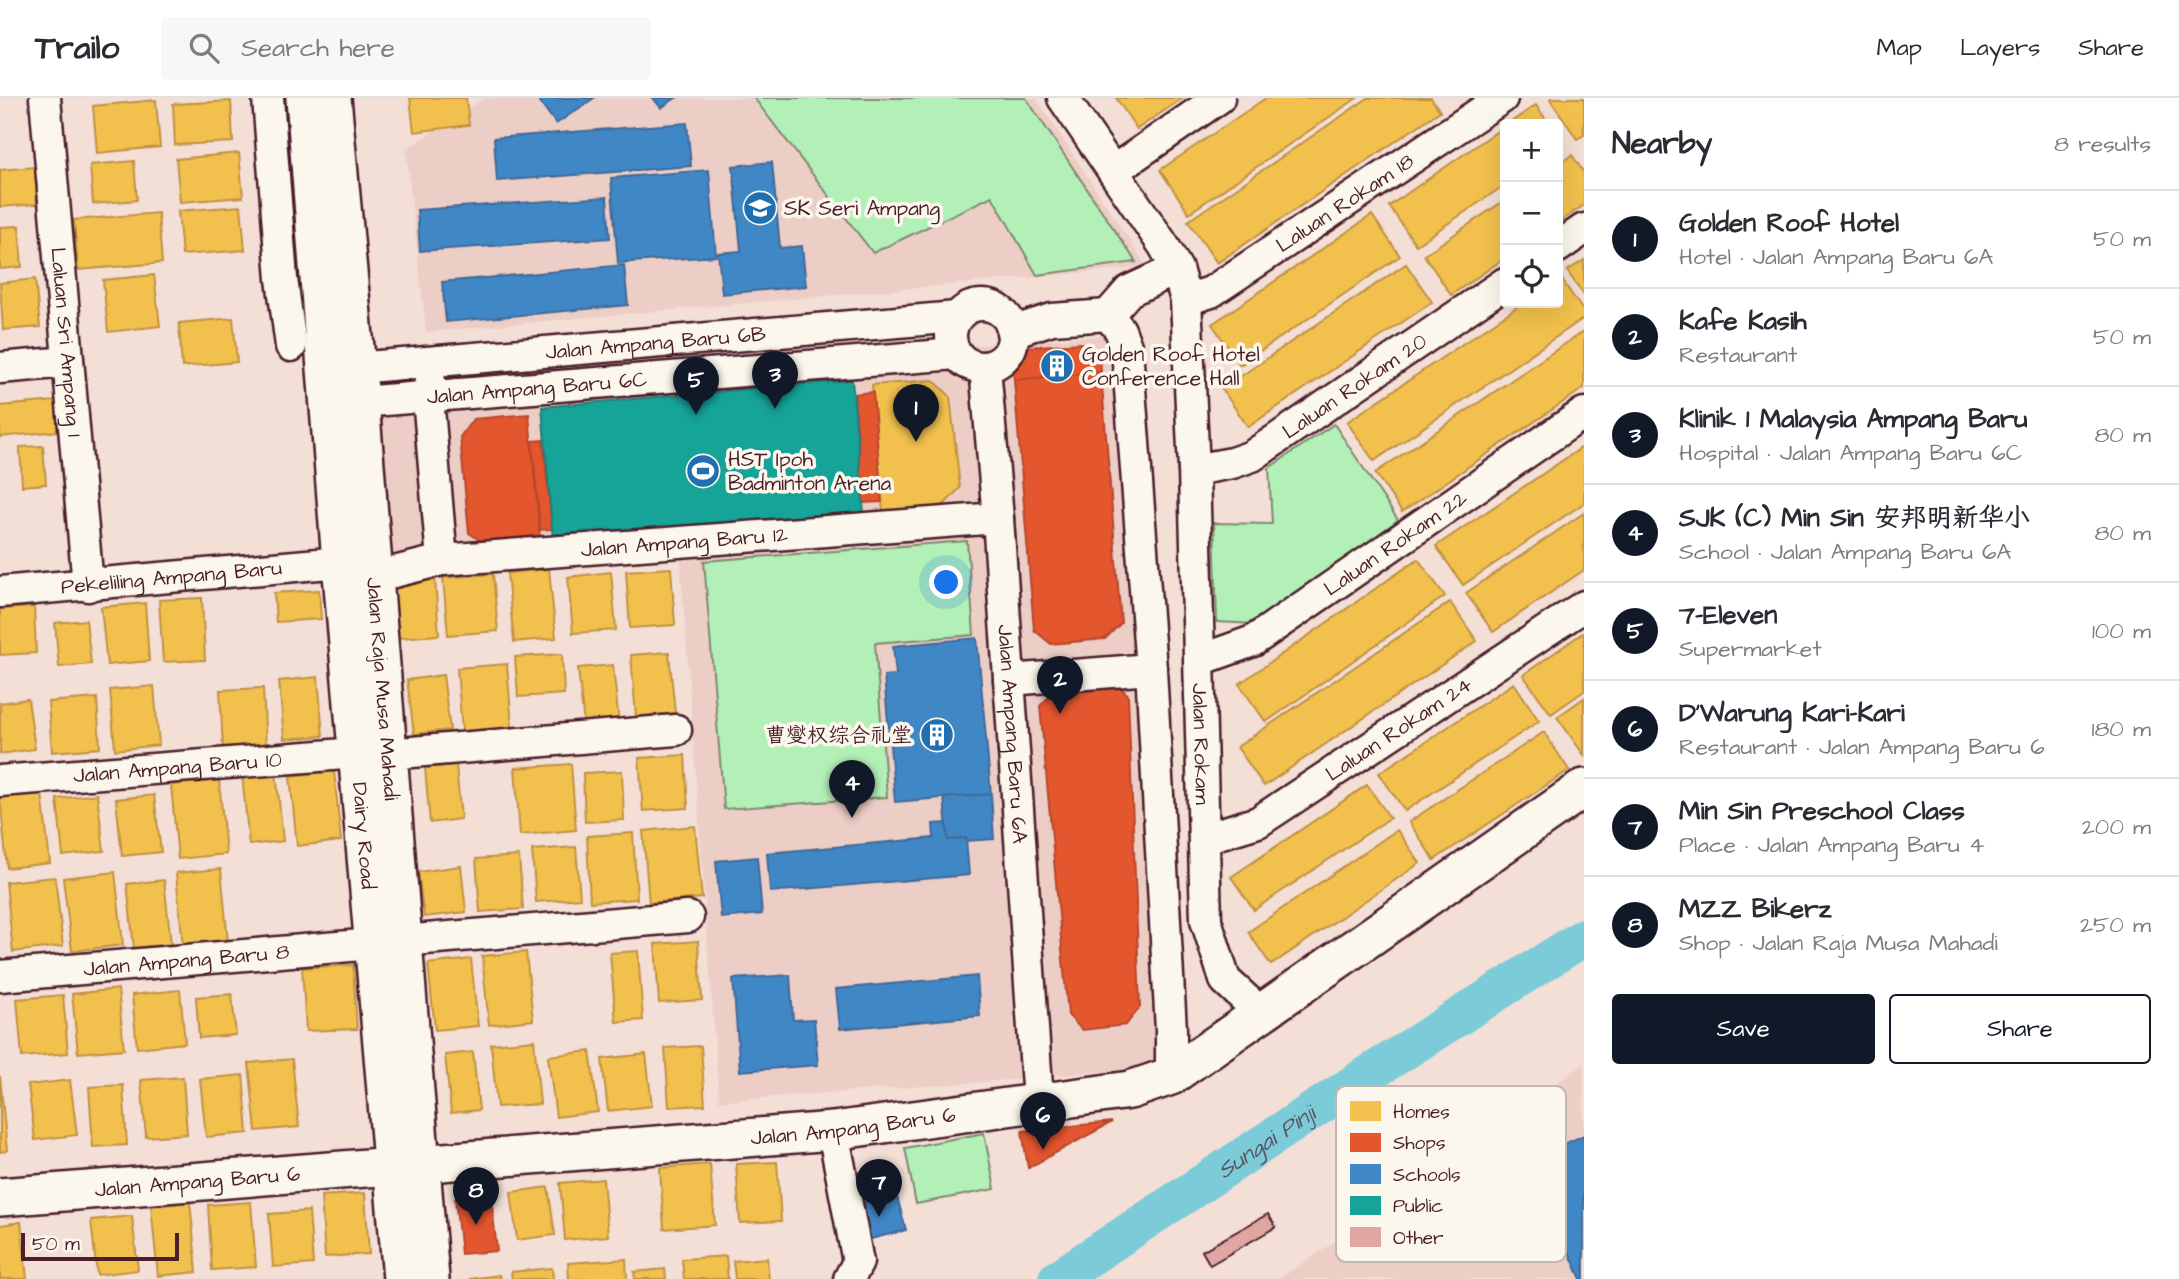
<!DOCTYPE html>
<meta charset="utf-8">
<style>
:root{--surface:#fff;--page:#f7f7f7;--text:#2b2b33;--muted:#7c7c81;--line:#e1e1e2;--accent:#111827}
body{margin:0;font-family:"Architects Daughter","LXGW WenKai TC",sans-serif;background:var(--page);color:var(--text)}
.controls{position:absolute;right:21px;top:21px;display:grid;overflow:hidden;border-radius:7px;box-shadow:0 7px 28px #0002}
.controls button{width:63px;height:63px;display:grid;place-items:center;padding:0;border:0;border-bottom:2px solid var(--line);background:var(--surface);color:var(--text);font:35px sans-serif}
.scale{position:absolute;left:21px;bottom:18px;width:158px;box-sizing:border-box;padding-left:7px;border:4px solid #4a1f2b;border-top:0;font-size:19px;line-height:24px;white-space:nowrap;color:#4a1f2b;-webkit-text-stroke:5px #fbf7ec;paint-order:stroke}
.you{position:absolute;left:947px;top:485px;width:24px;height:24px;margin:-18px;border:5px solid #fff;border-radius:50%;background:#1a73e8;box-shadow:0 0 0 10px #1a73e833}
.badge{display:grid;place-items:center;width:46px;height:46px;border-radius:50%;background:var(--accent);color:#fff;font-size:23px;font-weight:700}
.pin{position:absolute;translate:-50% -58px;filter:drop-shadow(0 2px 4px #0008)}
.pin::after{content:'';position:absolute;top:37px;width:24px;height:21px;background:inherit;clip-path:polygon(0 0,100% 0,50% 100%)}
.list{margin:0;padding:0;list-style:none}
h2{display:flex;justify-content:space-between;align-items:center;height:91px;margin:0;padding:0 28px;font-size:30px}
h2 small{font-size:23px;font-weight:400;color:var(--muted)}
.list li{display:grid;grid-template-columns:46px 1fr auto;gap:21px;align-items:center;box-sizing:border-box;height:98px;padding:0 28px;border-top:2px solid var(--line)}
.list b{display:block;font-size:26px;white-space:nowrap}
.list p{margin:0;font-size:23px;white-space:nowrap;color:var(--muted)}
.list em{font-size:23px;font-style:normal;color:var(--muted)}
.actions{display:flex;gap:14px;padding:21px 28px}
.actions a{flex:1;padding:16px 0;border:2px solid var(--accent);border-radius:7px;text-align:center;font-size:24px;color:var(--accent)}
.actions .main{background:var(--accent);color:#fff}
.icon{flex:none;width:38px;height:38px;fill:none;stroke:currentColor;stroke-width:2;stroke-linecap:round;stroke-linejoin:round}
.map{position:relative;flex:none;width:1584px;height:1181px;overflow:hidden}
header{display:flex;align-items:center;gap:42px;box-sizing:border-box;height:98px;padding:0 35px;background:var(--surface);border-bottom:2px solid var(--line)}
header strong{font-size:33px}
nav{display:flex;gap:38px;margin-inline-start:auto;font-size:24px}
.search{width:490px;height:63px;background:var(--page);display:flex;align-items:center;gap:18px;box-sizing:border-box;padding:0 24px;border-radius:7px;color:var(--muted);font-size:26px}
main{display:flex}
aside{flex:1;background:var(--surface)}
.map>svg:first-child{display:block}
</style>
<header>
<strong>Trailo</strong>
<div class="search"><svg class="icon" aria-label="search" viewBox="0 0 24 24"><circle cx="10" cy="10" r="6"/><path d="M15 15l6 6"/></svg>Search here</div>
<nav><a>Map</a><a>Layers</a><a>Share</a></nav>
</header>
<main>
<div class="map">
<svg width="1584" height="1181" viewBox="0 0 1584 1181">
<rect width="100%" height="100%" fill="#f3dfd6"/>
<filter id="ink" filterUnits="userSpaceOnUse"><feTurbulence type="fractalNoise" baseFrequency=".0143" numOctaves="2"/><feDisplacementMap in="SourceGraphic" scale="14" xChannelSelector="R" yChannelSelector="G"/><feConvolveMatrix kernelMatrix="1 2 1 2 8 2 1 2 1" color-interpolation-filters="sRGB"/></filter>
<g filter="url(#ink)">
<path fill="#edcec6" d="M485,0H1036L1147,169L426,234L406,51Z
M1110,237L1165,969L1035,979L994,428L385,474L371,293Z
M984,437L1023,981L719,1003L680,458Z
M1584,966V1181H1278L1317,1156Z"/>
<path fill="#b3f0b7" stroke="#7e8871" stroke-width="2" d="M754,0H1026L1136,164L1037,177L992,98L873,155Z
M1334,326L1398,422L1256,526L1217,524L1214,425L1272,426L1269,370Z
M967,443L974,537L875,545L887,699L724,711L704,463Z
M984,1035L995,1091L916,1106L905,1050Z"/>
<path fill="#f2c14e" stroke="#c09044" stroke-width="2" d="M410,0H466L469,27L414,34Z
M1116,0H1183L1137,31Z
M1266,0H1357L1189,115L1160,72Z
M1368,0H1431L1440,13L1217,165L1188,123Z
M1551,0H1584V37L1577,41L1550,1Z
M156,2L160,49L97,55L93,8Z
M231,3L233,44L175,47L173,6Z
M1536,7L1549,26H1508Z
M1505,28V87L1416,147L1389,108Z
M239,55L243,99L180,104L176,61Z
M1572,57L1584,75V107L1558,125V66Z
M134,63L137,102L93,106L90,67Z
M35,69L37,106L0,109V72Z
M1505,102V160L1451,197L1424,157Z
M241,108L245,152L182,157L178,113Z
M158,115L162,165L78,172L74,122Z
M1372,117L1400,158L1240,267L1212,226Z
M19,128L22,169L0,171V129Z
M1584,162V197L1567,173Z
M1406,166L1432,204L1248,329L1222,291Z
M154,177L160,228L108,234L103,182Z
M1560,179L1584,214V220L1374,363L1347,324L1523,205H1558V181Z
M35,181L40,229L3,232L0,185Z
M233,220L237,264L182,269L179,225Z
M1584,233V290L1402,414L1375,375Z
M933,282L950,298L960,390L941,410L883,415L872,287Z
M56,303L58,333L0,339V308Z
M43,348L46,386L22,388L20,349Z
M1584,348V405L1463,487L1436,448Z
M1584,415V472L1493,534L1466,495Z
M1418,461L1445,498L1266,624L1239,586Z
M671,470L675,527L630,530L626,473Z
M549,471L556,540L514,544L507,475Z
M611,474L616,532L573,535L568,479Z
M493,476L498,533L448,537L443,480Z
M435,480L439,537L398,540L393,483Z
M319,492L321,521L276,524L274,495Z
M202,500L205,562L163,564L159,502Z
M1450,504L1477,543L1264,688L1237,649Z
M145,505L149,563L107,567L101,509Z
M34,509L36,555L0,557V511Z
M86,522L91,566L59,569L55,525Z
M1584,534V593L1551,616L1523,577Z
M669,554L675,615L636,619L631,557Z
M562,556L564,596L518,599L515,559Z
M507,566L512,629L462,633L457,570Z
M613,567L619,625L584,628L578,570Z
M443,577L450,632L414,636L407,582Z
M318,579L323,638L284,641L279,583Z
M1514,585L1539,623L1405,713L1379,675Z
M154,588L159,647L115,652L110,592Z
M263,590L266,649L223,652L220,592Z
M97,600L100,650L52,654L48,604Z
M1584,600V657L1557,619Z
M28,601L35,651L0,656V605Z
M1544,634L1569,672L1434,762L1409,724Z
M685,657L688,710L643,713L639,660Z
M571,666L576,732L520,737L515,670Z
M456,667L461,721L430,725L425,670Z
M276,673L283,743L249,747L242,676Z
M334,673L341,743L297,748L290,678Z
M622,673L624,722L585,724L583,675Z
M219,682L226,756L178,761L171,687Z
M1367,687L1390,720L1254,812L1231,779Z
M42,695L50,765L7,770L0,700Z
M97,696L104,753L63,758L57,701Z
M154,697L161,754L122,758L116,701Z
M695,728L702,800L649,805L643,733Z
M1397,732L1420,765L1271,867L1248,834Z
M633,735L637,801L590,804L587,738Z
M576,749L580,800L536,804L532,752Z
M519,758L523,811L480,814L476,761Z
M461,768L466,814L424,819L418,774Z
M221,771L228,845L183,849L176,775Z
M115,774L123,847L72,853L63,780Z
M55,779L63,848L13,854L6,784Z
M164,782L171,846L134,850L127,786Z
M698,843L702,902L659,905L655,846Z
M638,853L643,922L616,924L610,855Z
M526,854L533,922L489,927L482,858Z
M471,861L478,928L435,932L428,866Z
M353,867L357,931L306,933L302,870Z
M118,891L124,951L78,955L72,896Z
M180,892L185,945L137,950L132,897Z
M232,896L236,937L199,940L196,899Z
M63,897L68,955L22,959L17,901Z
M534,942L540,1006L497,1009L491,946Z
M701,948L705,1007L669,1009L665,950Z
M590,953L598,1014L556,1019L548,958Z
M473,954L479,1012L451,1015L445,957Z
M646,956L652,1008L608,1013L602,961Z
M292,961L299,1029L256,1033L249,965Z
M243,977L248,1035L206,1039L200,981Z
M0,978L7,1053L0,1054Z
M183,979L187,1036L146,1039L141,982Z
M70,982L77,1037L35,1042L28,987Z
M123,987L127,1047L93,1049L89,989Z
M777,1064L781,1123L740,1125L736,1066Z
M710,1066L715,1127L664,1131L660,1070Z
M603,1081L608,1138L565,1142L560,1085Z
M548,1089L555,1137L517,1142L511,1094Z
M365,1095L369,1156L325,1159L321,1098Z
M190,1104L197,1174L158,1178L151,1108Z
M251,1104L256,1169L212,1172L208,1107Z
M309,1113L313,1166L273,1169L269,1116Z
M132,1118L138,1172L97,1177L91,1122Z
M21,1124L27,1181H0V1127Z
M726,1158L728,1181H684L682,1161Z
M767,1160L769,1181H735L733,1163Z
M626,1161L627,1181H569L568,1165Z
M552,1170L553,1181H512L511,1174Z
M665,1171L666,1181H635L634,1174Z
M499,1177L500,1181H469Z"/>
<path fill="#e4572e" stroke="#b6462d" stroke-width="2" d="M1081,245L1100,256L1101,274L1014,282L1012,263L1024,249Z
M1101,274L1121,525L1105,541L1051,546L1034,532L1014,282Z
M873,294L882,404L863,405L854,296Z
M529,316L540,440L484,445L469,435L460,339L473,321Z
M543,342L552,431L540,432L532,343Z
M1115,583L1128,597L1140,909L1126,927L1082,932L1068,917L1040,608L1059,588Z
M1112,1024L1028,1070L1022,1033Z
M491,1097L497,1153L461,1156L455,1101Z"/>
<path fill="#3f88c5" stroke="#426897" stroke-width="2" d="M537,0H594L556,26Z
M653,0H676L661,10Z
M687,25L691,68L497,83L494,40Z
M772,64L780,150L802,148L806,188L722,196L718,155L741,153L733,68Z
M709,72L716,158L618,165L611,80Z
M607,99L610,140L420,153L417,112Z
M624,167L628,207L446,224L442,184Z
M977,540L991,696L895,704L884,578L896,577L893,548Z
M991,696L994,741L966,743V740L948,742L944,700Z
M947,725L948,742L966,740L969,777L770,794L767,755L934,740L933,726Z
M757,759L762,816L721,820L716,763Z
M790,877L793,922L814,921L818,967L740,973L733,881Z
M977,878L980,918L840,931L836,891Z
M1584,1037V1181H1581L1528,1062Z
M896,1095L906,1132L863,1143L853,1107Z"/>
<path fill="#17a398" stroke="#267b77" stroke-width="2" d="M852,282L864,415L553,442L542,309Z"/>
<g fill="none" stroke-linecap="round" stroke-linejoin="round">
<path stroke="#7ccbd8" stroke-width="38" id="s1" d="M1057,1181L1364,979L1584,839"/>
</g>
<path fill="#e0a6a2" stroke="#4a1f2b" stroke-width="2" d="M1268,1116L1276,1129L1210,1167L1202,1153Z"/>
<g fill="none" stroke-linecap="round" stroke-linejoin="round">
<g stroke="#4a1f2b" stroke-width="35">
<g id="minor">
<path id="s2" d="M45,0L88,488"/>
<path d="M268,0L282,181L291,248"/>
<path id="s3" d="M1063,0L1164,148L1177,171L1186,202L1194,372L1206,822L1225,882L1262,916"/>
<path d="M1113,73L1219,0"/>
<path d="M1558,149L1584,131"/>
<path id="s4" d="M1186,202L1211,194L1502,0"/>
<circle cx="982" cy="238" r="31"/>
<path d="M1108,217L1129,193L1177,171"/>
<path d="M1012,234L1052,221L1108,217L1120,232L1127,251L1151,571L1171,932V978"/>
<path id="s5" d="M985,269L998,420L1038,1003"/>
<path d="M0,270L68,264"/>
<path d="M430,282L428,299L442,462"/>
<path id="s6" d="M342,283L355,270L957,219"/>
<path id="s7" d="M340,299L360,304L956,256"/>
<path id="s8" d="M1194,372L1232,365L1252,358L1505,185"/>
<path id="s9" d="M374,479L442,462L998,420"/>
<path id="s10" d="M0,494L341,464"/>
<path id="s11" d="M1200,562L1253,543L1584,315"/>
<path d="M1009,582L1151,571"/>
<path d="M388,656L676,632"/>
<path id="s12" d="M0,683L357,655"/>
<path id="s13" d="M1205,740L1258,724L1584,508"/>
<path d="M402,843L688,819"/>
<path id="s14" d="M0,878L373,846"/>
<path d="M833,1033L858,1164L849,1181"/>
</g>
</g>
<g stroke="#4a1f2b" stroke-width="42">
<g id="major">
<path id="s15" d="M305,0L341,464L402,1181"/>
<path id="s16" d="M332,0L360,304L430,1181"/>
<path id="s17" d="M0,1099L833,1033L1130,992L1171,978L1584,690"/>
</g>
</g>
<use href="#minor" stroke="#fbf7ec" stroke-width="30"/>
<use href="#major" stroke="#fbf7ec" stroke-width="37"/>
</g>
</g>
<defs>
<g id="school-disc" transform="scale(1.75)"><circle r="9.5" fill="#1f6fb2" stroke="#fbf7ec"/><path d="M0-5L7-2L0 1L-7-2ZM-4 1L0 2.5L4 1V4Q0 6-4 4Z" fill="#fff"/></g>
<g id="building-disc" transform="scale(1.75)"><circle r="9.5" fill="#1f6fb2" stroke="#fbf7ec"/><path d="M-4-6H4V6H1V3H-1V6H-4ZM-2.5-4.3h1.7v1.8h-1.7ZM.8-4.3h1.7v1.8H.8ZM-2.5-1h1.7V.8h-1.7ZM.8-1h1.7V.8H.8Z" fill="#fff"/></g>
<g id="stadium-disc" transform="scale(1.75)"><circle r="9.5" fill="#1f6fb2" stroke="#fbf7ec"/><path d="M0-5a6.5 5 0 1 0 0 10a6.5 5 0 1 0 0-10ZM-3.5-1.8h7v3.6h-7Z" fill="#fff"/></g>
</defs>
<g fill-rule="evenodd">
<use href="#school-disc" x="760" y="110"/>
<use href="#building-disc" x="1057" y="268"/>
<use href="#stadium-disc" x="703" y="373"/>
<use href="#building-disc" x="937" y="637"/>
</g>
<g text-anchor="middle" stroke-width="7" stroke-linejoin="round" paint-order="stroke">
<g font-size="21" fill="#4a1f2b" stroke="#fbf7ec">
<text dy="7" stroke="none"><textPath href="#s4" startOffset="187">Laluan Rokam 18</textPath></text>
<text dy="7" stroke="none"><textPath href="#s2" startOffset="245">Laluan Sri Ampang 1</textPath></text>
<text dy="7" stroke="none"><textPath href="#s6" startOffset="320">Jalan Ampang Baru 6B</textPath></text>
<text dy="7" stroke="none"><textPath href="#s8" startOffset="184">Laluan Rokam 20</textPath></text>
<text dy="7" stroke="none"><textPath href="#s7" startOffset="198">Jalan Ampang Baru 6C</textPath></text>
<text dy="7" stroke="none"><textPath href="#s9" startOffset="313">Jalan Ampang Baru 12</textPath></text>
<text dy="7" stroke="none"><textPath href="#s11" startOffset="229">Laluan Rokam 22</textPath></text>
<text dy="7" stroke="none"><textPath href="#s10" startOffset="172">Pekeliling Ampang Baru</textPath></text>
<text dy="7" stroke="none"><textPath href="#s16" startOffset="593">Jalan Raja Musa Mahadi</textPath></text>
<text dy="7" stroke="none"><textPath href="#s13" startOffset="224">Laluan Rokam 24</textPath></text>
<text dy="7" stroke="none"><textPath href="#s5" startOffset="368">Jalan Ampang Baru 6A</textPath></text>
<text dy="7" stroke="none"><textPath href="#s3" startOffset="682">Jalan Rokam</textPath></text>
<text dy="7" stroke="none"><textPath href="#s12" startOffset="178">Jalan Ampang Baru 10</textPath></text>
<text dy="7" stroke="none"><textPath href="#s15" startOffset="740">Dairy Road</textPath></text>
<text dy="7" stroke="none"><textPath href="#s14" startOffset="187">Jalan Ampang Baru 8</textPath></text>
<text dy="7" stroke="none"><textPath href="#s17" startOffset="856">Jalan Ampang Baru 6</textPath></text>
<text dy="7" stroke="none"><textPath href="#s17" startOffset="198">Jalan Ampang Baru 6</textPath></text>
</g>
<g font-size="21" fill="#4a1f2b" stroke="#fbf7ec" text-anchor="start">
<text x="784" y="117">SK Seri Ampang</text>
<text x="1082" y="263">Golden Roof Hotel<tspan x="1082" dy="24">Conference Hall</tspan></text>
<text x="728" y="368">HST Ipoh<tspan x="728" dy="24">Badminton Arena</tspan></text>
<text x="912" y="644" text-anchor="end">曹燮权综合礼堂</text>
</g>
<g font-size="23" font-style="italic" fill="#59535f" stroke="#fbf7ec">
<text dy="8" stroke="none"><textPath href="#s1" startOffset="250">Sungai Pinji</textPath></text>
</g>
</g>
<rect x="1336" y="988" width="230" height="176" rx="10" fill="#fbf7ec" stroke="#c6b6b2" stroke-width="2"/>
<rect x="1350" y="1003" width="31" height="20" fill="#f2c14e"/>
<rect x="1350" y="1035" width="31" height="19" fill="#e4572e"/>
<rect x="1350" y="1066" width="31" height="20" fill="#3f88c5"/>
<rect x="1350" y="1098" width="31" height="19" fill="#17a398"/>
<rect x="1350" y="1129" width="31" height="20" fill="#e0a6a2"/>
<g font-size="19" fill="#4a1f2b">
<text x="1393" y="1020">Homes</text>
<text x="1393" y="1051">Shops</text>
<text x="1393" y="1083">Schools</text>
<text x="1393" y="1114">Public</text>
<text x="1393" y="1146">Other</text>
</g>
</svg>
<div class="controls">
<button>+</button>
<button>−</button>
<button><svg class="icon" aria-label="locate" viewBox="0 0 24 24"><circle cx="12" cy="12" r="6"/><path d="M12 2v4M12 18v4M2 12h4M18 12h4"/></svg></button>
</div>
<div class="scale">50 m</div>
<div class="you"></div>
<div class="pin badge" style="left:916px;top:344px">1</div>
<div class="pin badge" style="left:1060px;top:616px">2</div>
<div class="pin badge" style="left:775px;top:311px">3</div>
<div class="pin badge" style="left:852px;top:720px">4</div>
<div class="pin badge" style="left:696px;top:317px">5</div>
<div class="pin badge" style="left:1043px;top:1052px">6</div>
<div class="pin badge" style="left:879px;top:1119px">7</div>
<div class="pin badge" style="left:476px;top:1127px">8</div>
</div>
<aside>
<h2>Nearby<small>8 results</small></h2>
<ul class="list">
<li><span class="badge">1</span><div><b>Golden Roof Hotel</b><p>Hotel · Jalan Ampang Baru 6A</p></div><em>50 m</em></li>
<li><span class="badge">2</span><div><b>Kafe Kasih</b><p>Restaurant</p></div><em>50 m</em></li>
<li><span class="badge">3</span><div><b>Klinik 1 Malaysia Ampang Baru</b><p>Hospital · Jalan Ampang Baru 6C</p></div><em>80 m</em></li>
<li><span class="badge">4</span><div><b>SJK (C) Min Sin 安邦明新华小</b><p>School · Jalan Ampang Baru 6A</p></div><em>80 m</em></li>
<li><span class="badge">5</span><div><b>7-Eleven</b><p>Supermarket</p></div><em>100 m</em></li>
<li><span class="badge">6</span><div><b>D'Warung Kari-Kari</b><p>Restaurant · Jalan Ampang Baru 6</p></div><em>180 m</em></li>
<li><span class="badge">7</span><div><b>Min Sin Preschool Class</b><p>Place · Jalan Ampang Baru 4</p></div><em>200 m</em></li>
<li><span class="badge">8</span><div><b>MZZ Bikerz</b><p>Shop · Jalan Raja Musa Mahadi</p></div><em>250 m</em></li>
</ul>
<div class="actions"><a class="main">Save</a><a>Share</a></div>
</aside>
</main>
